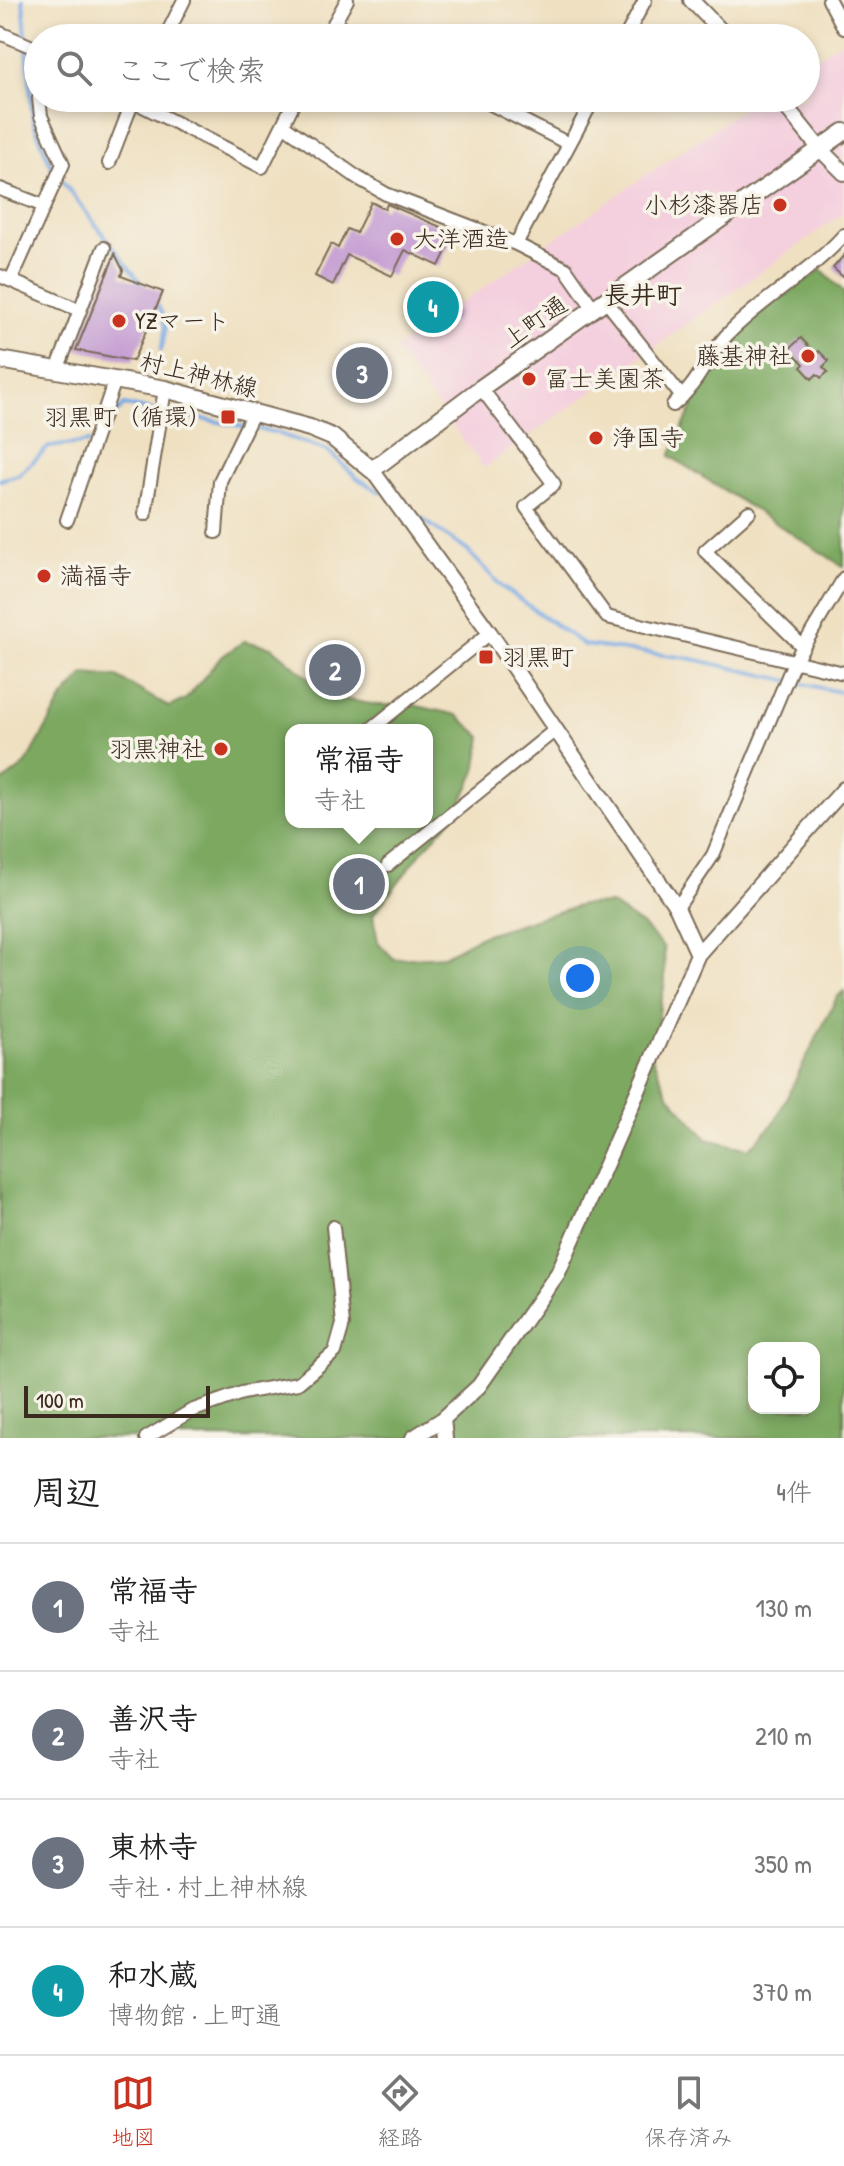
<!DOCTYPE html>
<html lang="ja">
<meta charset="utf-8">
<style>
:root{--surface:#fff;--page:#f2f2f2;--text:#222;--muted:#767676;--line:#e0e0e0;--accent:#c8321e}
body{margin:0;font-family:"Patrick Hand","Klee One",sans-serif;background:var(--page);color:var(--text)}
.controls{position:absolute;right:24px;bottom:24px;display:grid;overflow:hidden;border-radius:16px;box-shadow:0 4px 12px #0003}
.controls button{width:72px;height:72px;display:grid;place-items:center;padding:0;border:0;border-bottom:2px solid var(--line);background:var(--surface);color:var(--text);font:40px sans-serif}
.scale{position:absolute;left:24px;bottom:20px;width:186px;box-sizing:border-box;padding-left:8px;border:4px solid #3b2a1e;border-top:0;font-size:22px;line-height:28px;white-space:nowrap;color:#3b2a1e;-webkit-text-stroke:6px #f7f3e8;paint-order:stroke}
.you{position:absolute;left:580px;top:978px;width:28px;height:28px;margin:-20px;border:6px solid #fff;border-radius:50%;background:#1a73e8;box-shadow:0 0 0 12px #1a73e833}
.badge{display:grid;place-items:center;width:52px;height:52px;border-radius:50%;background:var(--accent);color:#fff;font-size:26px;font-weight:700}
.pin{position:absolute;translate:-50% -50%;border:4px solid #fff;box-shadow:0 2px 8px #0006}
.popup{position:absolute;left:285px;top:724px;width:148px;height:104px;box-sizing:border-box;display:grid;place-content:center;border-radius:16px;background:var(--surface);filter:drop-shadow(0 2px 6px #0005);font-size:26px;white-space:nowrap;color:var(--muted)}
.popup b{font-size:30px;color:var(--text)}
.popup::after{content:'';position:absolute;left:50%;top:100%;margin-left:-16px;border:16px solid transparent;border-top-color:var(--surface)}
.list{margin:0;padding:0;list-style:none}
h2{display:flex;justify-content:space-between;align-items:center;height:104px;margin:0;padding:0 32px;font-size:34px}
h2 small{font-size:26px;font-weight:400;color:var(--muted)}
.list li{display:grid;grid-template-columns:52px 1fr auto;gap:24px;align-items:center;box-sizing:border-box;height:128px;padding:0 32px;border-top:2px solid var(--line)}
.list b{display:block;font-size:30px;white-space:nowrap}
.list p{margin:0;font-size:26px;white-space:nowrap;color:var(--muted)}
.list em{font-size:26px;font-style:normal;color:var(--muted)}
.icon{flex:none;width:44px;height:44px;fill:none;stroke:currentColor;stroke-width:2;stroke-linecap:round;stroke-linejoin:round}
.map{position:relative;flex:none;width:844px;height:1438px;overflow:hidden}
.search{position:absolute;background:var(--surface);box-shadow:0 4px 12px #0003;left:24px;right:24px;top:24px;height:88px;display:flex;align-items:center;gap:20px;box-sizing:border-box;padding:0 28px;border-radius:44px;color:var(--muted);font-size:30px}
.sheet{height:616px;background:var(--surface)}
nav{display:flex;justify-content:space-around;align-items:center;box-sizing:border-box;height:112px;border-top:2px solid var(--line);background:var(--surface);font-size:22px;color:var(--muted)}
nav a{display:grid;justify-items:center;gap:4px}
nav .on{color:var(--accent)}
.map>svg:first-child{display:block}
</style>
<div class="map">
<svg width="844" height="1438" viewBox="0 0 844 1438">
<rect width="100%" height="100%" fill="#f7f3e8"/>
<filter id="ink" filterUnits="userSpaceOnUse"><feTurbulence type="fractalNoise" baseFrequency=".0125" numOctaves="2"/><feDisplacementMap in="SourceGraphic" scale="16" xChannelSelector="R" yChannelSelector="G"/><feConvolveMatrix kernelMatrix="1 2 1 2 8 2 1 2 1" color-interpolation-filters="sRGB"/></filter>
<filter id="wash" filterUnits="userSpaceOnUse"><feTurbulence type="fractalNoise" baseFrequency=".006" numOctaves="4" result="noise"/><feDisplacementMap in="SourceGraphic" scale="32" xChannelSelector="R" yChannelSelector="G"/><feGaussianBlur stdDeviation="1.8" result="paint"/><feColorMatrix in="noise" values="0 0 0 0 0 0 0 0 0 0 0 0 0 0 0 0 0 1.4 0 .05"/><feComposite in="paint" operator="in"/></filter>
<g filter="url(#wash)">
<rect width="100%" height="100%" fill="#efe0c1"/>
<path fill="#f4cfde" d="M844,39V213L484,468L395,349L758,98H806V65Z"/>
<path fill="#7ca860" stroke="#5c693f" stroke-width="2" fill-rule="evenodd" d="M821,270L844,292V567L670,456L712,363L749,321Z
M244,641L272,647L331,697L377,705H413L457,715L482,737L476,771L457,813L424,849L373,915L378,942L394,959L444,956L483,935L534,919L581,905L611,904L643,926L664,948L665,982L651,1055L668,1094L707,1139L749,1149L774,1123L837,997L844,991V1438H0V784L26,764L63,698L84,674L117,677L169,707L186,699L220,658ZM291,730H427V822H291ZM754,1348H814V1408H754Z"/>
<g fill="none" stroke-linecap="round" stroke-linejoin="round">
<path stroke="#78a9e3" stroke-width="4" d="M23,0L33,121L52,168L144,287
M154,300C167,318 167,330 161,350
M101,431L124,405L274,432L328,451L357,478L380,492
M0,480L18,475L49,447L89,442
M408,509L468,551L502,587L584,645L688,658L844,693"/>
</g>
<g id="blocks">
<path fill="#c59ed3" d="M371,202L385,209L387,204L455,233L439,266L405,250L392,276L347,255L333,285L315,276L331,244L338,248L347,229L356,233Z
M115,254L123,270L121,276L163,292L133,361L76,350Z
M844,255V278L833,268Z
M420,284L458,314L446,329L408,299Z
M801,338L816,354L819,351L829,361L823,367L828,372L821,378L817,374L812,379L801,367L804,364L789,349Z"/>
</g>
</g>
<g filter="url(#ink)">
<use href="#blocks" fill-opacity="0" stroke="#7a6a57" stroke-width="2"/>
<g fill="none" stroke-linecap="round" stroke-linejoin="round">
<g stroke="#7a6a57" stroke-width="16">
<path id="minor" d="M829,0L844,28
M334,23L362,38
M0,33L37,49L38,74
M165,38L184,0
M326,38L347,0
M625,38L645,0
M479,98L569,144
M133,101L262,167L296,98
M283,125L358,178L386,194L516,244L566,269L594,309
M109,163L134,98
M0,189L44,206
M516,244L594,98
M0,276L79,310
M11,280L63,164L41,116L39,98
M606,301L682,397
M57,370L104,248
M481,388L554,484L526,507L607,617L844,673
M673,405C698,385 706,358 726,336C762,298 809,274 844,235
M749,512L705,551L803,647
M145,514L165,389
M67,520L115,380
M216,532L220,481L253,413
M370,730L490,633
M388,865L554,731
M677,908L713,855L794,662L844,578
M146,1438L191,1411L242,1393L298,1383L335,1352L343,1324L333,1227"/>
</g>
<g stroke="#7a6a57" stroke-width="18">
<path id="tertiary" d="M691,0L728,38
M779,98L820,149L844,173
M372,470L490,633L677,908L698,954L558,1273L479,1386L443,1419L413,1438
M698,954L844,789
M443,1419L445,1438"/>
</g>
<g stroke="#7a6a57" stroke-width="20">
<path id="secondary" d="M0,360L165,389L310,428L332,437L372,470L481,388L844,132"/>
</g>
<use href="#minor" stroke="#fff" stroke-width="12"/>
<use href="#tertiary" stroke="#fff" stroke-width="14"/>
<use href="#secondary" stroke="#fff" stroke-width="16"/>
</g>
</g>
<g fill="#c8321e" stroke="#f7f3e8" stroke-width="3">
<circle cx="780" cy="205" r="8"/>
<circle cx="397" cy="239" r="8"/>
<circle cx="119" cy="321" r="8"/>
<circle cx="808" cy="356" r="8"/>
<circle cx="529" cy="379" r="8"/>
<rect x="220" y="409" width="16" height="16" rx="4"/>
<circle cx="596" cy="438" r="8"/>
<circle cx="44" cy="576" r="8"/>
<rect x="478" y="649" width="16" height="16" rx="4"/>
<circle cx="221" cy="749" r="8"/>
</g>
<g text-anchor="middle" stroke-width="7" stroke-linejoin="round" paint-order="stroke">
<g font-size="24" fill="#3b2a1e" stroke="#f7f3e8" text-anchor="start">
<text x="764" y="213" text-anchor="end">小杉漆器店</text>
<text x="413" y="247">大洋酒造</text>
<text x="135" y="329">YZマート</text>
<text x="792" y="364" text-anchor="end">藤基神社</text>
<text x="545" y="387">冨士美園茶</text>
<text x="212" y="425" text-anchor="end">羽黒町（循環）</text>
<text x="612" y="446">浄国寺</text>
<text x="60" y="584">満福寺</text>
<text x="502" y="665">羽黒町</text>
<text x="205" y="757" text-anchor="end">羽黒神社</text>
</g>
<g font-size="24" fill="#3b2a1e" stroke="#f7f3e8">
<text transform="translate(535 322) rotate(-35)" y="8">上町通</text>
<text transform="translate(199 375) rotate(14)" y="8">村上神林線</text>
</g>
<g font-size="26" font-weight="bold" fill="#3b2a1e" stroke="#f7f3e8">
<text x="643" y="304">長井町</text>
</g>
</g>
</svg>
<div class="controls">
<button><svg class="icon" aria-label="locate" viewBox="0 0 24 24"><circle cx="12" cy="12" r="6"/><path d="M12 2v4M12 18v4M2 12h4M18 12h4"/></svg></button>
</div>
<div class="scale">100 m</div>
<div class="you"></div>
<div class="pin badge" style="left:359px;top:884px;background:#6b7280">1</div>
<div class="popup"><b>常福寺</b>寺社</div>
<div class="pin badge" style="left:335px;top:670px;background:#6b7280">2</div>
<div class="pin badge" style="left:362px;top:373px;background:#6b7280">3</div>
<div class="pin badge" style="left:433px;top:307px;background:#0f9aa8">4</div>
<div class="search"><svg class="icon" aria-label="search" viewBox="0 0 24 24"><circle cx="10" cy="10" r="6"/><path d="M15 15l6 6"/></svg>ここで検索</div>
</div>
<section class="sheet">
<h2>周辺<small>4件</small></h2>
<ul class="list">
<li><span class="badge" style="background:#6b7280">1</span><div><b>常福寺</b><p>寺社</p></div><em>130 m</em></li>
<li><span class="badge" style="background:#6b7280">2</span><div><b>善沢寺</b><p>寺社</p></div><em>210 m</em></li>
<li><span class="badge" style="background:#6b7280">3</span><div><b>東林寺</b><p>寺社 · 村上神林線</p></div><em>350 m</em></li>
<li><span class="badge" style="background:#0f9aa8">4</span><div><b>和水蔵</b><p>博物館 · 上町通</p></div><em>370 m</em></li>
</ul>
</section>
<nav>
<a class="on"><svg class="icon" aria-label="map" viewBox="0 0 24 24"><path d="M3 6l6-2 6 2 6-2v14l-6 2-6-2-6 2zM9 4v14M15 6v14"/></svg>地図</a>
<a><svg class="icon" aria-label="directions" viewBox="0 0 24 24"><path d="M12 3l9 9-9 9-9-9zM9 14v-3h6M13 9l2 2-2 2"/></svg>経路</a>
<a><svg class="icon" aria-label="saved" viewBox="0 0 24 24"><path d="M7 4h10v16l-5-4-5 4z"/></svg>保存済み</a>
</nav>
